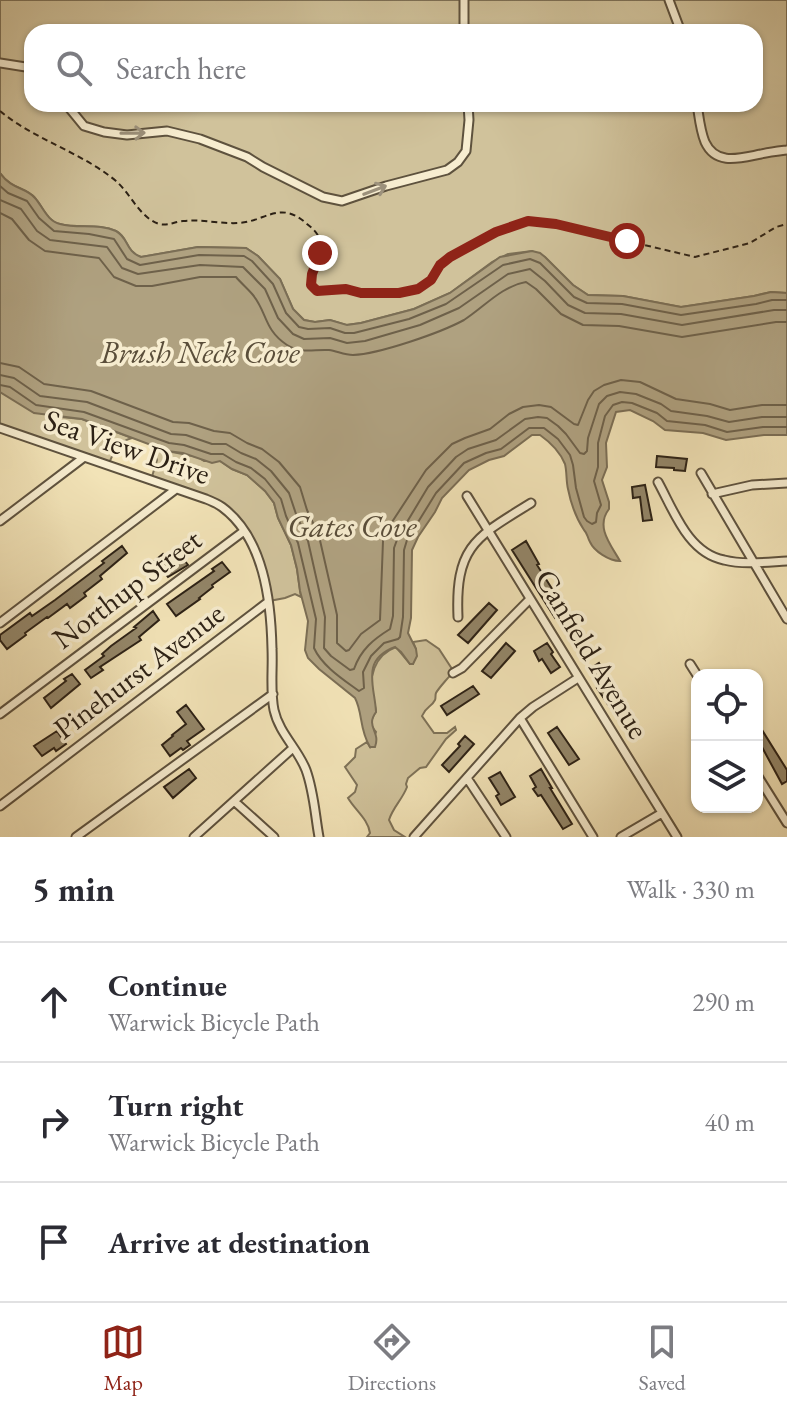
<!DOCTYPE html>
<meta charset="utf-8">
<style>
:root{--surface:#fff;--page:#f2f2f3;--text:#2b2b33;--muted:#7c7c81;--line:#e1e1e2;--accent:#8f2418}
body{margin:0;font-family:"EB Garamond",serif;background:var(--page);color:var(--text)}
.controls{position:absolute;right:24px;bottom:24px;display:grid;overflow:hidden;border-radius:16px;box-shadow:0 2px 6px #0004}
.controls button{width:72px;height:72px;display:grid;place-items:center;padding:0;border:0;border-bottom:2px solid var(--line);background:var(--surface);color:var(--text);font:40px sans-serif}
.stop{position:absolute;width:24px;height:24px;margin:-18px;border:6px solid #8f2418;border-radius:50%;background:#fff}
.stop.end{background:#8f2418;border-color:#fff;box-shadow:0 2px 8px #0008}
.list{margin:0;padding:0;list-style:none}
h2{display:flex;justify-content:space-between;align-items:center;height:104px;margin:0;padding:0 32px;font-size:34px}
h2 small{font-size:26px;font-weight:400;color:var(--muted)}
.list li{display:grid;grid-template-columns:52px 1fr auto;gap:24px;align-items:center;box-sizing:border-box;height:120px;padding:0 32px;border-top:2px solid var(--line)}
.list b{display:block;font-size:30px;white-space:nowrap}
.list p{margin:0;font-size:26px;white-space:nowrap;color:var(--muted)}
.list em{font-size:26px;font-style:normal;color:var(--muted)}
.icon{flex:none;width:44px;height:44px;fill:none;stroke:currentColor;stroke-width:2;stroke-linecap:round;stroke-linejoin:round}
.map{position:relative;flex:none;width:787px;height:837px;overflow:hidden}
.search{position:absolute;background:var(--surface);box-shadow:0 2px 6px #0004;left:24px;right:24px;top:24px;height:88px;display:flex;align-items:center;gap:20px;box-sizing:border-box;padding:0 28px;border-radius:24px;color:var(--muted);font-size:30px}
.sheet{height:464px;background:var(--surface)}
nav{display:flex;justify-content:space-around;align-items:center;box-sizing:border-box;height:112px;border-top:2px solid var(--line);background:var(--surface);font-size:22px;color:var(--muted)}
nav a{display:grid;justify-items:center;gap:4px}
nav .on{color:var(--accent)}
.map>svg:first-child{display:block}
</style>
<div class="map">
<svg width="787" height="837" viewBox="0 0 787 837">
<rect width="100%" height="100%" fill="#f2e3b7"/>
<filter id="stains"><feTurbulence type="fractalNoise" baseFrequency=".0025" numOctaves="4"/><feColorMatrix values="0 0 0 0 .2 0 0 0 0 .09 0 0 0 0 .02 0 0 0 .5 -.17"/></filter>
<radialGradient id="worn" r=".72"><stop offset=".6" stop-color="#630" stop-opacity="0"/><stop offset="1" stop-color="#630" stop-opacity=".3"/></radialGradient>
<path fill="#d0c29b" stroke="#7e7258" stroke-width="2" fill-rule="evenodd" d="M0,0H787V293L771,292L754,296L681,307L623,296L588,295L573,285L545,257L532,251L508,254L492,262L450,293L414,309L361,323L346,325L330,320L315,322L304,320L293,309L280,279L258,256L246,248L198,247L141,257C125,251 129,238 116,231C99,223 78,229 60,224C47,221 43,207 35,198C26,187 12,190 0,173ZM32,32H755V104H32Z
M0,392L50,416L82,419L132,438C117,442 113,453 108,466L0,429Z
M157,448L167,451L198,457L204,461H220L232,469L247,475L265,491L274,503L278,518L291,545L297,569L301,597L295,594L285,598L269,601L253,545L223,508L151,480L157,460L155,455Z
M426,640L439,649L454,672C451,674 438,689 436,693C435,695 436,698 435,700C431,708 426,706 422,716L434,733H447L455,727L456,730L446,739L426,767L420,768L408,778L406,784L407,787C402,800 393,807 389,820L394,830L405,837H367L370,833C368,819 355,810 348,798L355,792L357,785L345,767L355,757L356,749L367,742L370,747L376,732C370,725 370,720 376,712C376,708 374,703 373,699C368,678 374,655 396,647L410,664H413L416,649L413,642Z"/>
<path fill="#afa180" stroke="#7b6e55" stroke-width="2" d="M0,173C12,190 26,187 35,198C43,207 47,221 60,224C78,229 98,223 116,231C129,238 125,251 141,257L198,247L246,248L258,256L280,279L293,309L304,320L315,322L330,320L347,325L361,323L414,309L450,293L500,257L532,251L540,253L545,257L573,285L588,295L623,296L681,307L754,296L771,292L787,293V435H764L726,440L703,433L665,430L653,421L630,410L616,412L606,443L607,467L602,480L609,502V509C595,527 611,545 620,561C609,561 594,551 590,542C587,537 588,534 584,530C576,518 571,504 568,489C566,481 567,472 565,464C560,452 550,442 540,435H532L504,456L489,460L469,470L442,498L435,512L418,537L412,550L411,618L408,633L416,649L417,656L413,664H410L401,652L395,647C360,660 375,687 376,712C365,727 381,731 375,747H370C359,729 363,713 355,698L319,669L308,658L305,650L308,621L300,591L297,569L291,545L278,518L274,503L265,491L247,475L232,469L220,461L212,463L183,453L167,451L82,419L34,413L0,392Z"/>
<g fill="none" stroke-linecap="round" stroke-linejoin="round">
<path stroke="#6e614a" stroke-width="2" d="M0,186L8,193L27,201L39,218L54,231L89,234L114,239L127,259L140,265L199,255L244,256L252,261L273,284L286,313L299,327L308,329L330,328L345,333H354L409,319L446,304L503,265L530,259L540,263L574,297L587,303L622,304L681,315L756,304L772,300H787
M0,200L21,209L37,231L50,240L107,247L122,268L138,274L200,265L243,267L265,289L278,318L293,334L304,339L330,338L347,343L365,341L420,325L459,308L508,274L530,269L545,281L568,305L585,313L621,314L682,325L774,310H787
M0,213L12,219L29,240L45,251L99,258L114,277L136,286H152L200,277H236C241,283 248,289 253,295C267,312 264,330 287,345C301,354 314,349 329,350C337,351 344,355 353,355C379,354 440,333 464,320C484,307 502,286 526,282L536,289L561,314L583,325L619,326L682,337L776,322H787
M0,363L19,367L44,384L91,391L173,422L189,423L214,431L230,433L247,443L262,449L279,462L300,487L307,510L319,536L337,615V643L346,651L349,650L361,634L380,620L383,541L392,522L426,470L452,444L465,438L490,429L509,414L523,407L539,405L551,407L574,424L578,425L588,400L594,391L604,385L621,380L640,382L676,399L710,404L730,410L762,405H787
M0,375L14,378L40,396L87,402L171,434L186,435L212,444H226L241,453L256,459L271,471L289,493L296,514L308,541L325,617L324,648L331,656L350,670L354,669C361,649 374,639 390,629L393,616L394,548L398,537L428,487L456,457L468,449L496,440L525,419L538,417L547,418L558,426L566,434L580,453L584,454L587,451L588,438L599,404L607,396L620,392L636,394L661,404L671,411L707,416L729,422L762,417H787
M0,385L10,387L36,405L84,412L169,443L184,445L211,454H223L236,462L251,468L265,479L281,499L286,516L298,543L316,619L314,648C322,666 344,680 359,691L364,688L363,672L371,656L384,643L398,639L400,637L403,617L404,550L407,540L436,493L464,463L486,453L501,449L529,428H544L558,439L570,455L573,465L576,488L584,517L587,521L592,524L596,522L597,513L601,505L594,481L598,467V443L605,416L613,405L622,402L632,403L657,413L667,421L705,425L727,432L763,427H787"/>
</g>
<path fill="#938669" stroke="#2c2115" stroke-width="2" d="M657,456L687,459L685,471L674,470V468L656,467Z
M645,485L652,520L643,521L640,497L633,498L632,487Z
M526,541L539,564L537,565L561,603L563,602L568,610L555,618L512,550Z
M122,546L127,553L100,576L102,579L84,593L86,596L70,608L67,604L48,618L47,617L25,633L26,635L7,649L0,640V635L30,613L32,616L55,600L104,563L102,561Z
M163,554L170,563L180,555L188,565L168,577L160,566L157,569L152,563Z
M222,562L230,572L212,585L213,587L199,598L200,599L176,616L167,604L214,571L212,569Z
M489,603L497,610L468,643L458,635Z
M153,611L159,620L139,637L141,640L100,667L103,670L91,678L85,670L104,656L102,654L111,646L136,628L134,627Z
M506,643L515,651L491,678L482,671Z
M547,643L553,652L551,654L560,667L551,673L542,659L539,661L534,651Z
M599,663L627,708L615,715L597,688L601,685L591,668Z
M72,674L80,684L51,708L44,698L66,681L64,679Z
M473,686L479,694L447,715L441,706Z
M186,705L204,729L187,741L190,745L183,750L181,748L170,756L162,745L173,736L172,735L186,724L177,712Z
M757,722L787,770V781L782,784L757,738Z
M557,727L579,759L569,765L548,733Z
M57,731L66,744L56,751L54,748L42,756L34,746Z
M465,736L474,744L449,772L442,765L460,746L458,744Z
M189,769L196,778L173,798L164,787Z
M541,769L552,788H550L572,824L563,829L541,795L538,796L533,789L536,787L530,776Z
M500,772L515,797L501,805L496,796L499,794L489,778Z"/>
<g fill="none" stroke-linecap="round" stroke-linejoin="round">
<g stroke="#5e523e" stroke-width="11">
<path id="street" d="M669,0L681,32
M464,32V0
M0,63L32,68
M66,104L84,126L104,132L127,135L167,131L200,139L247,157L263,167L323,197L342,201L386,186L447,170L458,162L466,151L469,120L468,104
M697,104C699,116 700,130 705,142C716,166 740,158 761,154C770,152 779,151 787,150
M0,428L206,499C211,501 218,504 222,507C264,538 271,601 272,649C273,669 270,690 274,710C279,733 298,749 306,770C314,792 315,815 319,837
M701,473L787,619
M658,482C674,511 688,553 724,560C744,565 767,562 787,561
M712,494L752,485L787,483
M467,496L677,837
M0,521L83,458
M458,617C455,546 476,537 531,503
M0,623L176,489
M690,664L697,675
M453,673L462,668L530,599
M0,714L244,531
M520,718L593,837
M757,775L787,823
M467,778L506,837
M234,801L274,837
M0,806L268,602
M76,837L273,694
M194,837L293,748
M414,837L520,718L533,707L578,678
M621,837L662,813"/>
</g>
<path stroke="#2c2115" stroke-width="2" stroke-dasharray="6 4" stroke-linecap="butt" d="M0,111C35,140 81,152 116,181C131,194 139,217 159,224C168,226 174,222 183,221C202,219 220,224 238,223C265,222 280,199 307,224C312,228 317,232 319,238C324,255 312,269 311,285L317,291L346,289L361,293H399L418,289L431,280L440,265L450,257L496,232L528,221L556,224L695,257L750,243L776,227L787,224"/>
<use href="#street" stroke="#f7edd0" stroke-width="7"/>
</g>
<defs><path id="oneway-shaft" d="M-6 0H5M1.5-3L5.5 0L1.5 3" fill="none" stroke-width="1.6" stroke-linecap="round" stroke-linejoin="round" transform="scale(2)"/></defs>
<g stroke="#9c917c">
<use href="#oneway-shaft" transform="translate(133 133) rotate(-1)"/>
<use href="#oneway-shaft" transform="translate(375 190) rotate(-21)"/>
</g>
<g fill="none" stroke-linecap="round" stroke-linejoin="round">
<path stroke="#8f2418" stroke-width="10" d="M320,253L312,274L311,285L317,291L346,289L361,293H399L418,289L431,280L440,265L450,257L496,232L528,221L556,224L627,241"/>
</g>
<g text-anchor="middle" stroke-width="7" stroke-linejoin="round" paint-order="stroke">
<g font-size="30" fill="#2c2115" stroke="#f7edd0">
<text transform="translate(127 447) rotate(19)" y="10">Sea View Drive</text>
<text transform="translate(127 589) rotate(-37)" y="10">Northup Street</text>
<text transform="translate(592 654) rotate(59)" y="10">Canfield Avenue</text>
<text transform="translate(139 671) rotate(-37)" y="10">Pinehurst Avenue</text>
</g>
<g font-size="32" font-style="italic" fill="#5a4e3a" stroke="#f7edd0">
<text x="200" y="363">Brush Neck Cove</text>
<text x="352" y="537">Gates Cove</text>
</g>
</g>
<rect width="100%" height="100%" filter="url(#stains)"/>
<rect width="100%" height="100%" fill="url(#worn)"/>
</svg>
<div class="controls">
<button><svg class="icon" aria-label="locate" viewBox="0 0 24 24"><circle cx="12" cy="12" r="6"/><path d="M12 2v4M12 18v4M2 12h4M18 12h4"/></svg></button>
<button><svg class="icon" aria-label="layers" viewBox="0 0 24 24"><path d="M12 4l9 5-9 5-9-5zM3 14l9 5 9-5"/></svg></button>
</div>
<div class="stop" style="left:627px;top:241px"></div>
<div class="stop end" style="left:320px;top:253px"></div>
<div class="search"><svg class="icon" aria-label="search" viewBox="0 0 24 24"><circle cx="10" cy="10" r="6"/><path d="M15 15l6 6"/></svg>Search here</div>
</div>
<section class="sheet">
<h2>5 min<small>Walk · 330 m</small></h2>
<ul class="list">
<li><svg class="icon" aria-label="ahead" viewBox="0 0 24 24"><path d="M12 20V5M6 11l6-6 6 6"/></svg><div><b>Continue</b><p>Warwick Bicycle Path</p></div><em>290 m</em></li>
<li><svg class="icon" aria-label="right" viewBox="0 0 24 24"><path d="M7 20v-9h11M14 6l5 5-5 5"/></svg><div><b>Turn right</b><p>Warwick Bicycle Path</p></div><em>40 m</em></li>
<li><svg class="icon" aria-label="arrive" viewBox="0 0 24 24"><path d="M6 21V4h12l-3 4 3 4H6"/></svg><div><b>Arrive at destination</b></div></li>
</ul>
</section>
<nav>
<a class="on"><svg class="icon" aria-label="map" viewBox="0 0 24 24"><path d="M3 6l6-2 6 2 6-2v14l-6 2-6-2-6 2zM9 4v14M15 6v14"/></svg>Map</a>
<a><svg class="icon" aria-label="directions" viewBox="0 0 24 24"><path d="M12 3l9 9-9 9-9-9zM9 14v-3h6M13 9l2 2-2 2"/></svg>Directions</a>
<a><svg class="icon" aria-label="saved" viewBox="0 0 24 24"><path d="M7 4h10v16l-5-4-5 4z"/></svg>Saved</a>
</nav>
